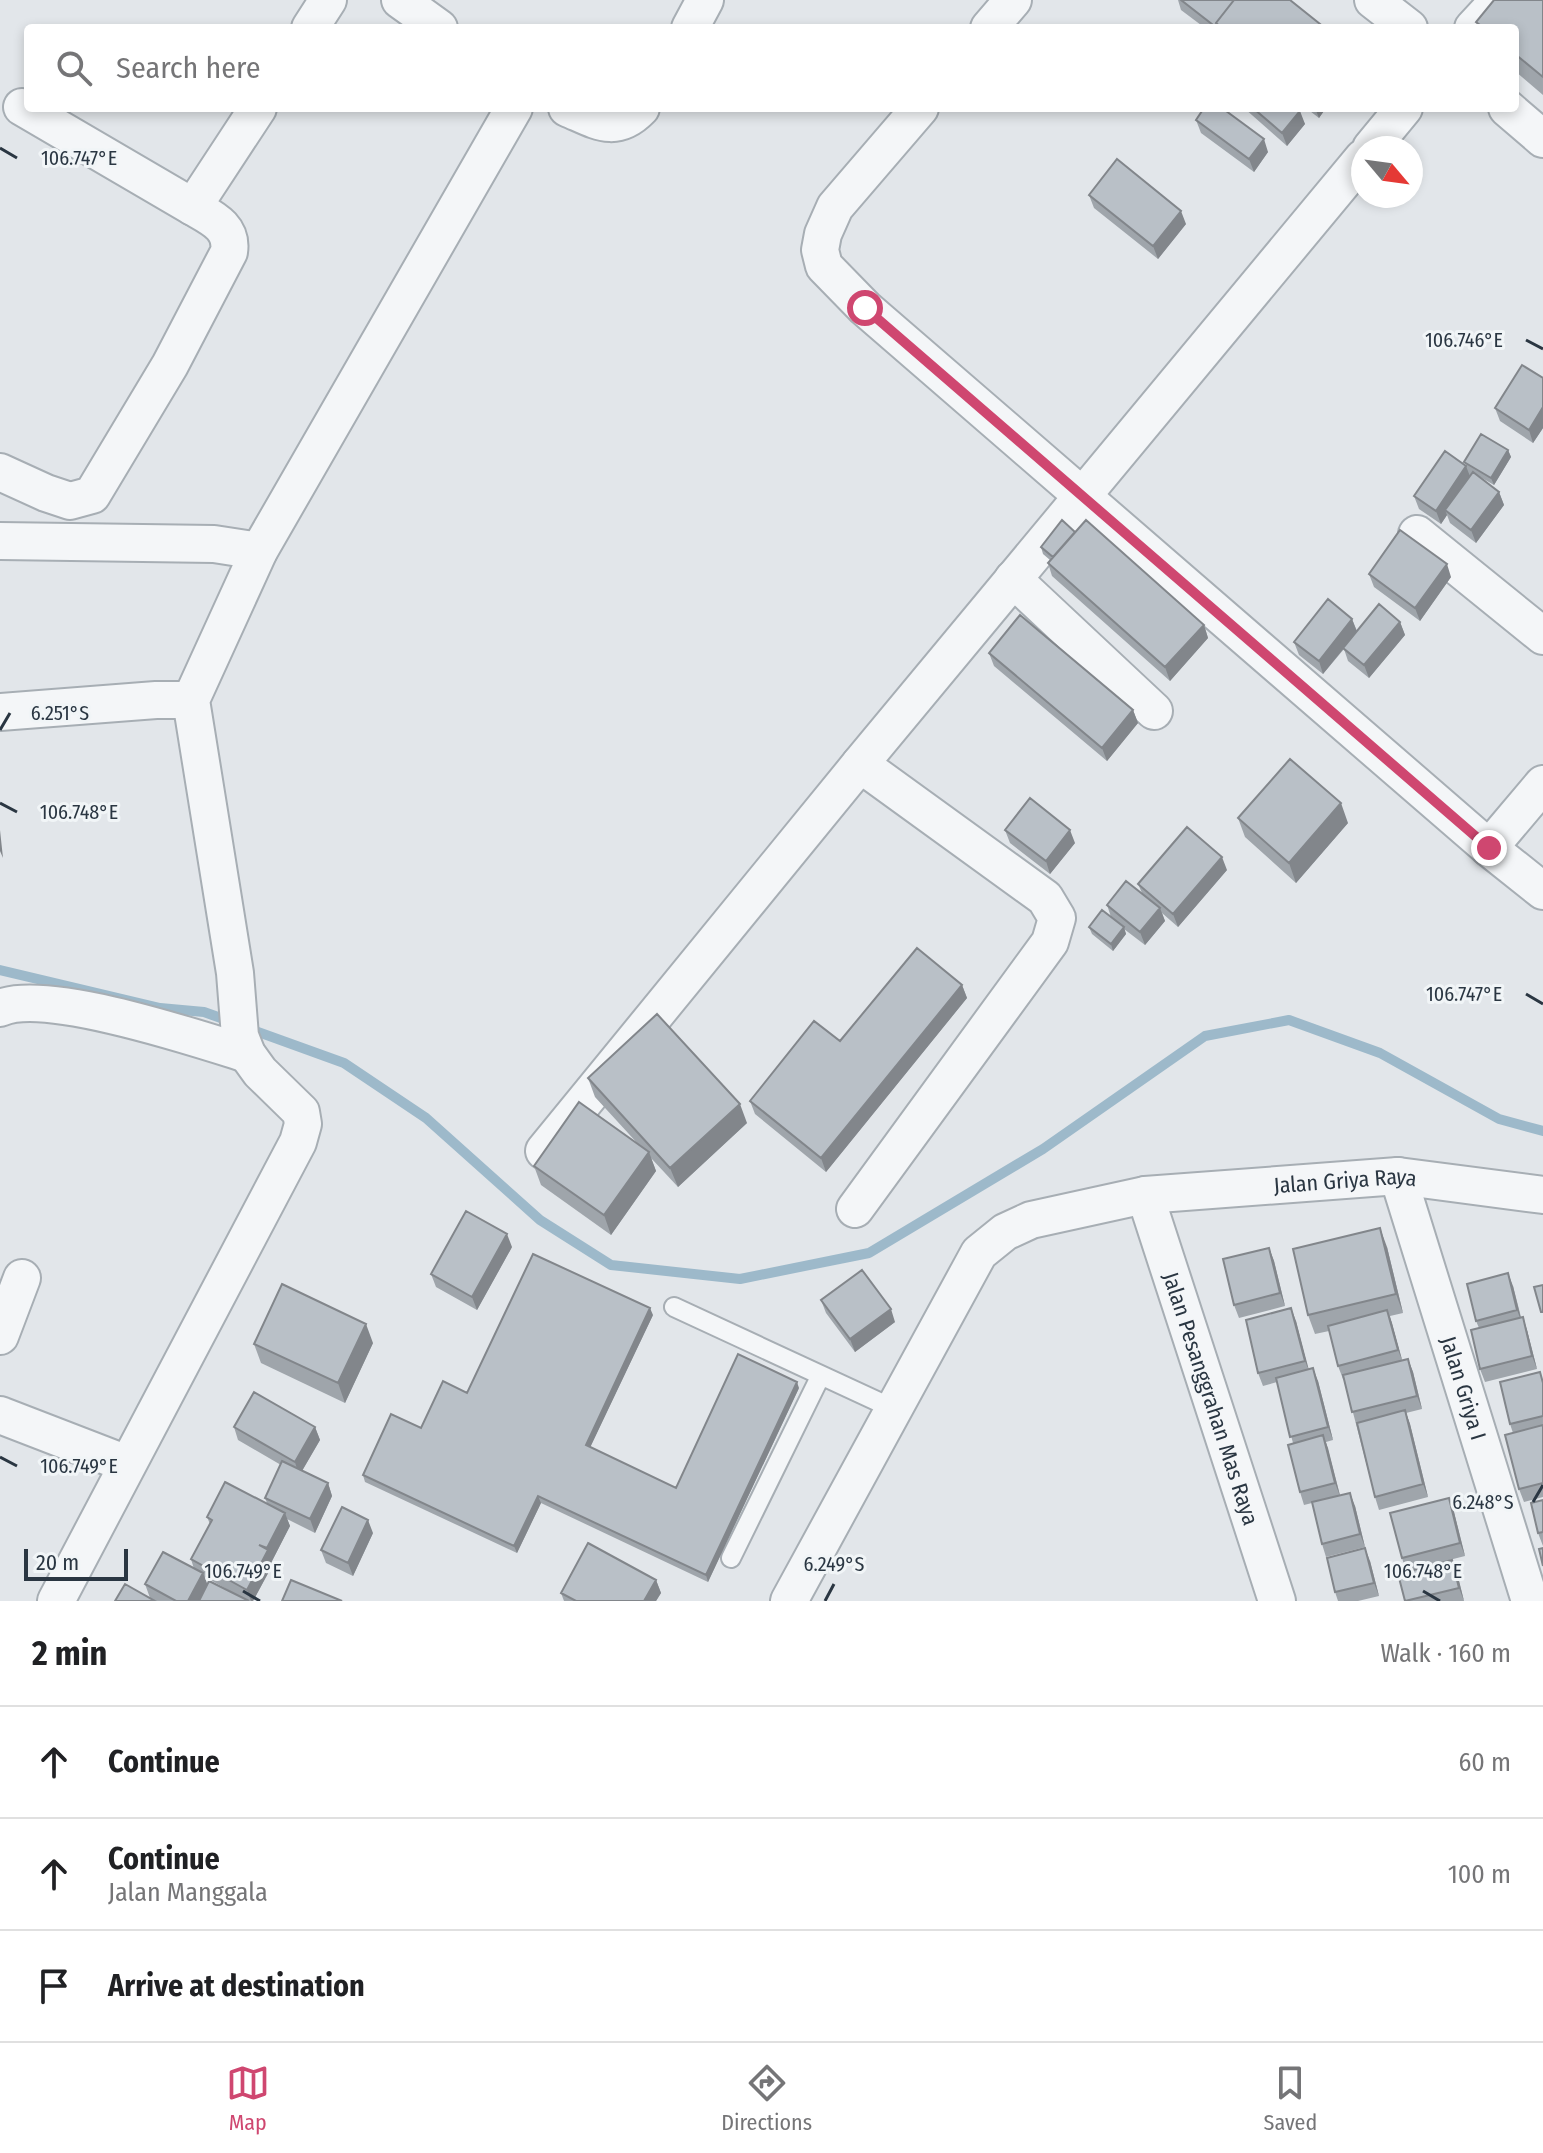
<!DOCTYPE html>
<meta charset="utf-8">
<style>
:root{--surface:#fff;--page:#f2f2f2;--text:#202124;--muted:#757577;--line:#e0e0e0;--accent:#cf4770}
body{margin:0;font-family:"Fira Sans Condensed",sans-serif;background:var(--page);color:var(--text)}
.compass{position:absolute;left:1351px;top:136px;width:72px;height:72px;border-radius:50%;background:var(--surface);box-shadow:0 4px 12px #0003;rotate:119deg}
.scale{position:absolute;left:24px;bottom:20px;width:104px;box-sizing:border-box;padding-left:8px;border:4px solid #2a3642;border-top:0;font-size:22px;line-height:28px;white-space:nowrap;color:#2a3642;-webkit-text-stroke:6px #f1f5f7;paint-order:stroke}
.stop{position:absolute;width:24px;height:24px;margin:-18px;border:6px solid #cf4770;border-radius:50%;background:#fff}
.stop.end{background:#cf4770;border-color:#fff;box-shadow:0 2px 8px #0008}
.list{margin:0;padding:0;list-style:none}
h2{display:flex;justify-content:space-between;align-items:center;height:104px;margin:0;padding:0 32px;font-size:34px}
h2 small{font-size:26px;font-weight:400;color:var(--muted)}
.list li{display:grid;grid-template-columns:52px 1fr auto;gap:24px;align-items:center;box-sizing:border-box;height:112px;padding:0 32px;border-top:2px solid var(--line)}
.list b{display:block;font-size:30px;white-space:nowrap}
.list p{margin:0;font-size:26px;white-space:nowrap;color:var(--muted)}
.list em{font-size:26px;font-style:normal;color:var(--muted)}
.icon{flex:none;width:44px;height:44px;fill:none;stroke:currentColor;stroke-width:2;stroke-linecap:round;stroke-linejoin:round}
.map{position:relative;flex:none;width:1543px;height:1601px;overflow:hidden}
.search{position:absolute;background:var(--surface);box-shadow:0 4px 12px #0003;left:24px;right:24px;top:24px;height:88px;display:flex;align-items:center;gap:20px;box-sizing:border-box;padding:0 28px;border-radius:8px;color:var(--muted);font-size:30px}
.sheet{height:440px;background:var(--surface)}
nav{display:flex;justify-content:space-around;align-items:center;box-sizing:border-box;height:112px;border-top:2px solid var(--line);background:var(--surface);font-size:22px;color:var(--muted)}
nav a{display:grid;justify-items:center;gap:4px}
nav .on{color:var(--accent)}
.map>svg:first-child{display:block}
</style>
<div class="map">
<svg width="1543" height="1601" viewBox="0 0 1543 1601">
<rect width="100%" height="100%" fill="#e2e6ea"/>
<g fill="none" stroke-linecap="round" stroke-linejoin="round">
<path stroke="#9db9ca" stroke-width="10" d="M0,970L160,1008L204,1012L232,1022
M247,1028L344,1063L426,1118L540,1220L611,1265L740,1279L869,1253L1043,1149L1205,1036L1289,1020L1380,1053L1499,1119L1543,1131"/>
<g stroke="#a7aeb4" stroke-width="22">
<path id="lane" d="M674,1307L894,1409
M731,1558L820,1377"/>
</g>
<g stroke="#a7aeb4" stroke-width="40">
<g id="street">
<path d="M400,0L439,28"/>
<path d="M1373,0L1409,28"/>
<path d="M310,28L328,0"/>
<path d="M690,28L705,0"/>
<path d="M989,28L1013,0"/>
<path d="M1473,28L1499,0"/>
<path d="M22,107L193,207"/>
<path d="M567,108C596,120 615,135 641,108"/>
<path d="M920,108L835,207L823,234L820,250L824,266L865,308L1489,848L1543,891"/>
<path d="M1507,108L1543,139"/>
<path d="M1371,148L1404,108"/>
<path d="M0,472L46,493L70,501L92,495L170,365L229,252C233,227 212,218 193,207L258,108"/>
<path d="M1417,534L1543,636"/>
<path d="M0,541L214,544L259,551"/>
<path d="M1013,579L1154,711"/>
<path d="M0,712L156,700H191"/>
<path d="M1489,848L1543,784"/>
<path d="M0,1008C46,988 196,1038 247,1054"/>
<path d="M544,1151L860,764L1363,158"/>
<path id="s1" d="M1398,1176L1530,1601"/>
<path id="s2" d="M1145,1195L1277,1601"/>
<path d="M855,1209L1050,942L1057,918L1045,898L860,764"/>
<path d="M0,1336L22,1278"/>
<path d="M0,1415L127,1464"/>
<path d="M56,1601L298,1142L303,1124L301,1112L260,1072L247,1054L240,1036L235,973L191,700L259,551L514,108"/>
<path id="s3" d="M789,1601L979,1253L1005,1232L1031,1220L1145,1195L1398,1176L1543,1195"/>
</g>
</g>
<use href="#lane" stroke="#f4f6f8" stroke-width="18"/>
<use href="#street" stroke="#f4f6f8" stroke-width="36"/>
</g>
<path fill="#9fa5ab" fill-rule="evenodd" d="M1178,0H1290L1325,28H1205L1181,10Z
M1543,0V95L1515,71V28H1479L1476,22Z
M1244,108H1296L1305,124L1287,146Z
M1306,108H1326L1319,118Z
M1196,120L1268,152L1254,172L1201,133Z
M1089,195L1186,224L1158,259L1094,208Z
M1543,378V428L1533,443L1500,421L1495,408Z
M1508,450L1511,457L1494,485L1475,474L1499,492L1504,505L1476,543L1450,523L1447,515L1441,524L1419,509L1414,496L1466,465L1464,462Z
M1075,532L1204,625L1208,638L1170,681L1052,576L1048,563L1050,560L1043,554L1041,547Z
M1369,574L1451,577L1420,621L1374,587Z
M1352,619L1357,631L1400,622L1405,635L1369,678L1348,661L1344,649L1323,674L1299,655L1294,642Z
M989,653L1133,710L1138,723L1107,761L994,666Z
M1238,818L1348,823L1296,883L1245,837Z
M1005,830L1075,843L1050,874L1010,843Z
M1227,870L1178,927L1162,913L1165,921L1145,945L1124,929L1126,934L1113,951L1092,934L1089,927L1111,917L1107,905L1142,893L1138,884Z
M962,985L967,998L826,1172L755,1114L750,1101L840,1041Z
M588,1078L747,1123L678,1187L651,1158L656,1171L611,1235L541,1185L534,1166L639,1145L595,1097Z
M512,1247L477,1310L436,1287L431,1274Z
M1387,1247L1403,1313L1390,1316L1402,1361L1408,1359L1413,1372L1422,1409L1406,1413L1410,1424L1428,1497L1379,1510L1375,1497L1344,1378L1343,1379L1338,1366L1329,1331L1315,1334L1308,1315Z
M1269,1248L1274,1261L1285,1306L1239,1318L1234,1305Z
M1513,1286L1521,1317L1527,1330L1537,1369L1485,1382L1480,1369L1479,1328L1476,1321Z
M821,1300L895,1322L855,1352L826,1313Z
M653,1315L590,1447L676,1488L799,1388L708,1582L541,1503L517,1553L365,1482L363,1475L467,1393Z
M1296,1321L1308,1369L1318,1381L1333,1440L1326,1442L1340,1495L1355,1506L1365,1547L1326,1557L1322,1544L1312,1503L1304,1505L1300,1492L1293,1443L1277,1382L1263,1386L1258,1373Z
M373,1343L345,1403L261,1363L254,1344Z
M1543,1380V1497L1524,1502L1519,1489L1513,1433L1510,1424Z
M234,1427H315L320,1440L302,1471L328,1483L332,1496L315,1533L287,1519L290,1526L272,1561L273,1564L253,1601H156L150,1598L145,1584L194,1569L191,1559L210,1524L207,1517L267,1503L265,1498L281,1465L238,1440ZM205,1577L232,1592L207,1585Z
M1543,1500V1546L1538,1533Z
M1454,1512L1465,1556L1406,1571L1402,1558Z
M373,1533L353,1576L326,1563L321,1550Z
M1370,1561L1379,1596L1358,1601H1338L1335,1592Z
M1457,1573L1464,1601H1405Z
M656,1580L661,1593L656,1601H564L561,1593Z"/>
<path fill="#82868b" d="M1315,108H1326L1319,118Z
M1300,111L1305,124L1287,146L1282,133Z
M1264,139L1268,152L1254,172L1249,159Z
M1181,211L1186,224L1158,259L1153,246Z
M1543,407V428L1533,443L1529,430Z
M1508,450L1511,457L1494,485L1491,478Z
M1466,466L1471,479L1445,510L1447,515L1441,524L1436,511Z
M1499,492L1504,505L1476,543L1471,530Z
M1447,564L1451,577L1420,621L1415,608Z
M1352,619L1357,632L1323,674L1319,661Z
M1400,622L1405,635L1369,678L1364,665Z
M1204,625L1208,638L1170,681L1165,667Z
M1133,710L1138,723L1107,761L1102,748Z
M1341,803L1348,823L1296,883L1289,863Z
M0,830L3,858L0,851Z
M1070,830L1075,843L1050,874L1046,861Z
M1222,857L1227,870L1178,927L1173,914Z
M1160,908L1165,921L1145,945L1140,932Z
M1124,927L1126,934L1113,951L1111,944Z
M962,985L967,998L826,1172L821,1158Z
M740,1104L747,1123L678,1187L670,1168Z
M649,1152L656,1171L611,1235L604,1215Z
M1380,1228L1387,1247L1403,1313L1396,1294Z
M507,1234L512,1247L477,1310L472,1297Z
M1269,1248L1274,1261L1285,1306L1280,1293Z
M1508,1273L1513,1286L1522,1323L1517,1310Z
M650,1308L653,1315L588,1452L586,1445Z
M1291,1308L1296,1321L1310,1374L1305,1361Z
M891,1309L895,1322L855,1352L850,1339Z
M1387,1310L1392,1323L1403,1363L1398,1350Z
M1523,1317L1527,1330L1537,1369L1532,1356Z
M366,1324L373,1343L345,1403L338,1383Z
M1408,1359L1413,1372L1422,1409L1417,1396Z
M1313,1368L1318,1381L1333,1440L1328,1427Z
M797,1382L799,1388L708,1582L706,1575Z
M1405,1410L1410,1424L1428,1497L1423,1484Z
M315,1427L320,1440L299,1476L295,1462Z
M1323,1435L1328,1448L1340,1496L1335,1483Z
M328,1483L332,1496L315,1533L310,1519Z
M1350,1493L1355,1506L1365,1547L1360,1534Z
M538,1496L541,1503L517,1553L514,1546Z
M1449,1498L1454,1512L1465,1556L1460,1543Z
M285,1513L290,1526L272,1561L267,1548Z
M368,1520L373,1533L353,1576L348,1563Z
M1365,1548L1370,1561L1379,1596L1374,1583Z
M268,1550L273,1564L253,1601H251L247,1590Z
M1452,1560L1457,1573L1464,1601L1459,1588Z
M203,1573L208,1586L200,1601H188Z
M656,1580L661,1593L656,1601H644Z"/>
<path fill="#b9c0c7" stroke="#82868b" stroke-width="2" d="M1181,0H1234L1216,23L1217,28Z
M1234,0H1290L1325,28H1222L1216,23Z
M1494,0H1543V77L1515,54V28H1484L1476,22Z
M1204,108H1222L1264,139L1249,159L1196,120Z
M1253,108H1296L1300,111L1282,133Z
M1117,159L1181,211L1153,246L1089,195Z
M1522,365L1543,378V407L1529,430L1495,408Z
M1481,434L1508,450L1491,478L1464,462Z
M1445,451L1466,466L1436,511L1414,496Z
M1473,472L1499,492L1471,530L1445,510Z
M1062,520L1075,532L1053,557L1041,547Z
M1086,520L1204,625L1165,667L1048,563Z
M1400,530L1447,564L1415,608L1369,574Z
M1328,599L1352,619L1319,661L1294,642Z
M1379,604L1400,622L1364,665L1343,648Z
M1020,615L1133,710L1102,748L989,653Z
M1290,759L1341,803L1289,863L1238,818Z
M1030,798L1070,830L1046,861L1005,830Z
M1187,827L1222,857L1173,914L1138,884Z
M1126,881L1160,908L1140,932L1107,905Z
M1102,910L1124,927L1111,944L1089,927Z
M917,948L962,985L821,1158L750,1101L814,1021L840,1041Z
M657,1014L740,1104L670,1168L588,1078Z
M579,1102L649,1152L604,1215L534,1166Z
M466,1211L507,1234L472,1297L431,1274Z
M1380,1228L1396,1294L1308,1315L1293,1249Z
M1269,1248L1280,1293L1234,1305L1223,1259Z
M533,1254L650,1308L586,1445L676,1488L738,1354L797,1382L706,1575L538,1496L514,1546L363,1475L391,1414L421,1428L443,1381L467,1393Z
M862,1270L891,1309L850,1339L821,1300Z
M1508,1273L1517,1310L1476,1321L1467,1284Z
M282,1284L366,1324L338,1383L254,1344Z
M1543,1285V1312H1541L1534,1287Z
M1291,1308L1305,1361L1258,1373L1246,1320Z
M1387,1310L1398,1350L1338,1366L1328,1326Z
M1523,1317L1532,1356L1480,1369L1471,1330Z
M1408,1359L1417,1396L1352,1412L1343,1375Z
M1313,1368L1328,1427L1290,1437L1276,1378Z
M1540,1372L1543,1383V1416L1510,1424L1500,1382Z
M254,1392L315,1427L295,1462L234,1427Z
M1405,1410L1423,1484L1375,1497L1357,1423Z
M1543,1425V1483L1519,1489L1505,1435Z
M1323,1435L1335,1483L1300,1492L1288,1445Z
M282,1461L328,1483L310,1519L265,1498Z
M225,1482L285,1513L267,1548L259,1545L268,1550L247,1590L191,1559L212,1520L207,1517Z
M1350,1493L1360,1534L1322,1544L1312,1502Z
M1449,1498L1460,1543L1402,1558L1390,1513Z
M1543,1500V1532L1538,1533L1531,1503Z
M342,1507L368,1520L348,1563L321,1550Z
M588,1543L656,1580L644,1601H576L561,1593Z
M1365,1548L1374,1583L1335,1592L1327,1558Z
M1543,1548V1566L1539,1549Z
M163,1552L203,1573L188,1601H176L145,1584Z
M1452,1560L1459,1588L1405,1601L1398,1574Z
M291,1580L342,1601H282Z
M209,1581L249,1601H199Z
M125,1584L155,1601H115Z"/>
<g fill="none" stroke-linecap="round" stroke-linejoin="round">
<path stroke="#cf4770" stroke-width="10" d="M865,308L1489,848"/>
</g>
<path fill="none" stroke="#2a3642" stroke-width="3" d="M0,148L17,158M1526,340L1543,349M0,730L10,713M0,803L17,812M1526,994L1543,1004M0,1457L17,1466M1533,1502L1543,1485M243,1591L260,1601M1423,1591L1440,1601M825,1601L834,1584"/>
<g text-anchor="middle" stroke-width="6" stroke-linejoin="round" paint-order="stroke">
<g font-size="22" fill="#2a3642" stroke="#f1f5f7">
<text dy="8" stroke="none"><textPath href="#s3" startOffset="776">Jalan Griya Raya</textPath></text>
<text dy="8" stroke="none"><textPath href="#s1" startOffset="222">Jalan Griya I</textPath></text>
<text dy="8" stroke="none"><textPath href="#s2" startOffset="214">Jalan Pesanggrahan Mas Raya</textPath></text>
</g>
</g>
<g font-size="20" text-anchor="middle" fill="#2a3642" stroke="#f1f5f7" stroke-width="6" stroke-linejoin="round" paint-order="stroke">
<text x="79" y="165">106.747°E</text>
<text x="1464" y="347">106.746°E</text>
<text x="60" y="720">6.251°S</text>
<text x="79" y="819">106.748°E</text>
<text x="1464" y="1001">106.747°E</text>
<text x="79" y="1473">106.749°E</text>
<text x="1483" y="1509">6.248°S</text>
<text x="834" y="1571">6.249°S</text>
<text x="243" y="1578">106.749°E</text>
<text x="1423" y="1578">106.748°E</text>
</g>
</svg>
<svg class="compass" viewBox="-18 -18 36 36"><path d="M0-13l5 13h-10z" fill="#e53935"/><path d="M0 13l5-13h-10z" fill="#757577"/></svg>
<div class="scale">20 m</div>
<div class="stop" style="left:865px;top:308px"></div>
<div class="stop end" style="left:1489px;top:848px"></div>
<div class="search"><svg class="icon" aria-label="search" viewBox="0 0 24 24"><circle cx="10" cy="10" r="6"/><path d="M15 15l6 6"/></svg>Search here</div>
</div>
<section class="sheet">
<h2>2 min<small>Walk · 160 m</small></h2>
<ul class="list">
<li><svg class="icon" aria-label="ahead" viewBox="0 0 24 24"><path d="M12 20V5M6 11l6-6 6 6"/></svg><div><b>Continue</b></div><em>60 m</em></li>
<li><svg class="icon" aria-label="ahead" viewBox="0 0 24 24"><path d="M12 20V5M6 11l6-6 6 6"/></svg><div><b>Continue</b><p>Jalan Manggala</p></div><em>100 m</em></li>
<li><svg class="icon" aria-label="arrive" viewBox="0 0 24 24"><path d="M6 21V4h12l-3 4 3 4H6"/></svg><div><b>Arrive at destination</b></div></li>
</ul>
</section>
<nav>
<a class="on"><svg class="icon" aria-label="map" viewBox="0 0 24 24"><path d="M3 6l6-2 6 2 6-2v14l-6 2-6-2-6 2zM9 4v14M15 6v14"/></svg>Map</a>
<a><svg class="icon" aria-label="directions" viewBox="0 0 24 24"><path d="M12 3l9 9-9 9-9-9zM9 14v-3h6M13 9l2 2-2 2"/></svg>Directions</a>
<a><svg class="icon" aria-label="saved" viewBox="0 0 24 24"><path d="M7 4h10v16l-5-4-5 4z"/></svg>Saved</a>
</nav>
